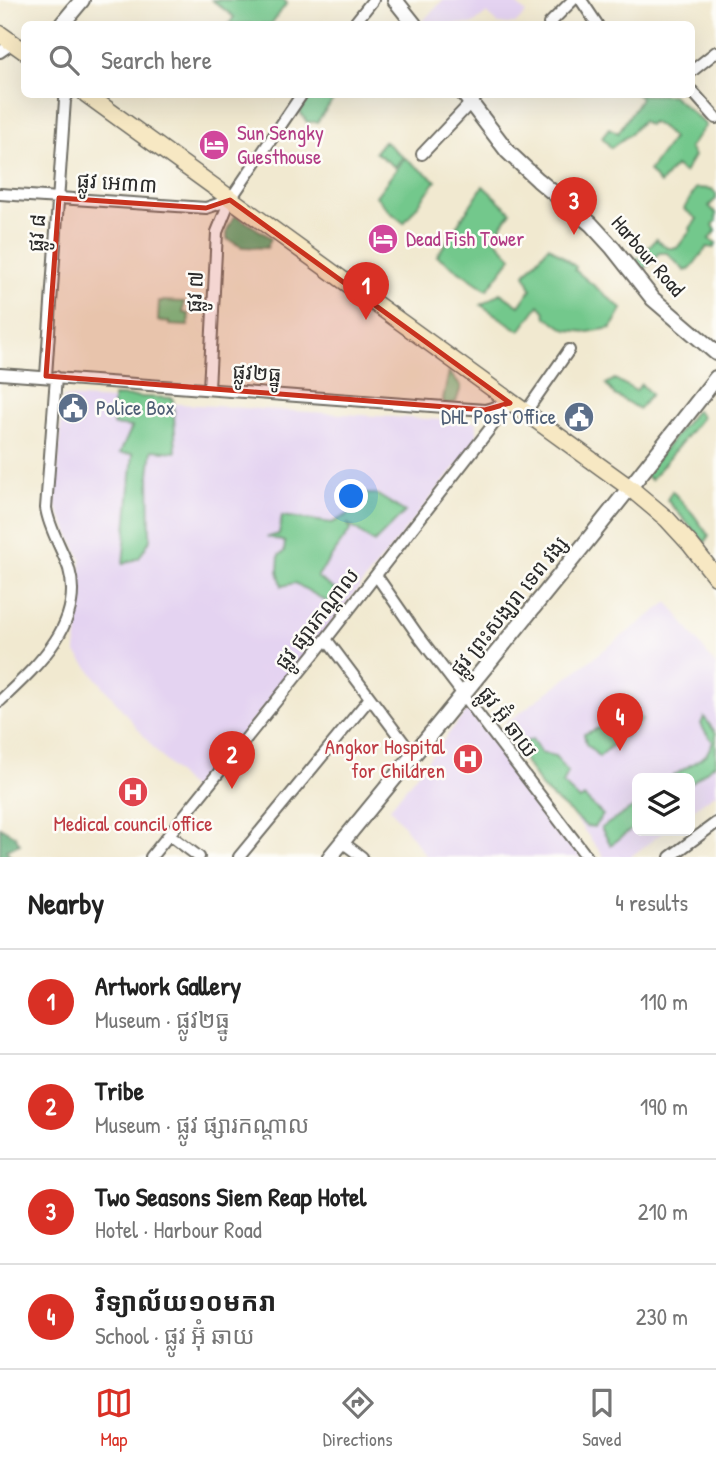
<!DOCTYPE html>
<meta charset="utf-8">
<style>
:root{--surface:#fff;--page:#f6f6f6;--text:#222;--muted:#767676;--line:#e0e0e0;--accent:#d93025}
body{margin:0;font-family:"Patrick Hand","Noto Sans Khmer",sans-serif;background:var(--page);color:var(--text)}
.controls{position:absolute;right:21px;bottom:21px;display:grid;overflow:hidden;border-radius:10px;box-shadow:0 7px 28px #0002}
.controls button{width:63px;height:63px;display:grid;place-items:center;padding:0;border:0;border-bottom:2px solid var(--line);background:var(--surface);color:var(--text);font:35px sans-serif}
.you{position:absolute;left:352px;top:497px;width:24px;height:24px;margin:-18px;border:5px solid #fff;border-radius:50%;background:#1a73e8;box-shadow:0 0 0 10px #1a73e833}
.badge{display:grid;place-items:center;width:46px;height:46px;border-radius:50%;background:var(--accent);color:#fff;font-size:23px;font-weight:700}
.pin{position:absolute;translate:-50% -58px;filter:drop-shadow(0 2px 4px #0008)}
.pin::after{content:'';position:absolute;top:37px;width:24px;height:21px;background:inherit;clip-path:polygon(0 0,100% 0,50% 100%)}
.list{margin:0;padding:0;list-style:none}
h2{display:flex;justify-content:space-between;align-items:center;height:91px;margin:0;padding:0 28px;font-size:30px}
h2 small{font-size:23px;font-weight:400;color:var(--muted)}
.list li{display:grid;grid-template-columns:46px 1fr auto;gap:21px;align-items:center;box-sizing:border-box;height:105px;padding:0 28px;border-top:2px solid var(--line)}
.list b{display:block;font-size:26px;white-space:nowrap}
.list p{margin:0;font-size:23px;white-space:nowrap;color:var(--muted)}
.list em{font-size:23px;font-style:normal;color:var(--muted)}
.icon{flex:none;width:38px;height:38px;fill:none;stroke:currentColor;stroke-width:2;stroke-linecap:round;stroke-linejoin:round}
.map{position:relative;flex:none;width:716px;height:857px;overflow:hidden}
.search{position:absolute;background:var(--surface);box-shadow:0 7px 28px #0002;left:21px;right:21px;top:21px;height:77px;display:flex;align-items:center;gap:18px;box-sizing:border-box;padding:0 24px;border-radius:10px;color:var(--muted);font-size:26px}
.sheet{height:511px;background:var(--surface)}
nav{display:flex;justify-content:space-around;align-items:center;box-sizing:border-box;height:98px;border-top:2px solid var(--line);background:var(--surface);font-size:19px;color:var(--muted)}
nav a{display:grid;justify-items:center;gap:4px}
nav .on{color:var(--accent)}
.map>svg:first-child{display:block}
</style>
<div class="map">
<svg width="716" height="857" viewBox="0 0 716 857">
<rect width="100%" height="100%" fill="#fdfcf7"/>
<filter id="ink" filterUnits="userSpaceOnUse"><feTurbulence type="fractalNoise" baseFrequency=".0143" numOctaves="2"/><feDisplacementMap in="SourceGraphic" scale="14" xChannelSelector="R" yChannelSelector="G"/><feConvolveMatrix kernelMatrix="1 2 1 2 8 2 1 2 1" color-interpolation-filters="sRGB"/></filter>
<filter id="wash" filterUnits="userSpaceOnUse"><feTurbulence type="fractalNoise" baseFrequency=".00686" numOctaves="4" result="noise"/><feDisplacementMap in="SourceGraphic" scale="28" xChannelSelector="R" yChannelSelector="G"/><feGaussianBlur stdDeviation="1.57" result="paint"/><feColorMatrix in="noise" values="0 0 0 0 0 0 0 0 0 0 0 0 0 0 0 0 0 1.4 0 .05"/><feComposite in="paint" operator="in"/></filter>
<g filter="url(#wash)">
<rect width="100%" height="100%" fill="#f1e9d0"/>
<path fill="#e4d3f1" d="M443,0H512L526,13L515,24H498L487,13L473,24H424L422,22Z
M63,397L477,422V440L195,793L157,752L76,653L81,559L55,504Z
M668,602L716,666V793L690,812V778H637V831H665L630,857H604L505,724Z
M468,709L582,857H427L390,808Z"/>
<path fill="#73c88c" stroke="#4f7a5c" stroke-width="2" d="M212,0H283L287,3L271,24H229L234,17Z
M311,95L336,96L317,122H307L300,112Z
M637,95H672L706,125L689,148L694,156L684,173L675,166L660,184L649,171L673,138L661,127L652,122L649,125L642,121L630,134L611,148L602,137L609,128L618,133L641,98Z
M384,141L403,157L395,167L375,152Z
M405,158L436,181L404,223L389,211L376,196Z
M483,186L511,212L493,237L512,257L487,290L437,256Z
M696,188L712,189L716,194V199L709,206L716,213V221L713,225L716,231L709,239L716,243L714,248L707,247L690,269L685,271L667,253H659L641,273L628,262L633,257L638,259L647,254L646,250L656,239L667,248H677L691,230L690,228L697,219L684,209Z
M549,246L576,267L575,270L622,309L611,328L588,332L567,330L546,317L545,312L539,305L520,331L481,305L500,293L519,306L531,289L525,274Z
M159,301L184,302L183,313L189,314L188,326L169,325V322L158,321Z
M449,372L461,387L456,402L445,405L443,399Z
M615,379L636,391L641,384L651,394L639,409L615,395L606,384Z
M113,396L173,398L176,452L152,450L149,474L150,540L139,558L123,564L133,454L120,453L132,427L113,425Z
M696,410L702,417L651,480L644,474Z
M672,491L693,514L709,536L705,543L667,500Z
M356,494H376L405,512L374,543L347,523L351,529L317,577L344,596L336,607L295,583L282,586L278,571L279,555L284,552L285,542L269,537L279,534L282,516L332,523L353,512Z
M628,700L642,720L624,737L607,712Z
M704,717L716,733V763L690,784V778H670L706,755L713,742L704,730L701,724Z
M604,726L617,741L599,757L586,744L584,734Z
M521,739L526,742L532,739L541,753L555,756L568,772L563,784L580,800L584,797L603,815L594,827L586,826L543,789L513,743Z
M637,805V825L611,845L601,828Z"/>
<path fill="#5eac78" stroke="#446c52" stroke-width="2" d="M237,216L271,238L267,248L242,247L227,239V230L234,217Z
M0,827L15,836L20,844L6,850L11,857H0Z"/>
</g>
<g filter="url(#ink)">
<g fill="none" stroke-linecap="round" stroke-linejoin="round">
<g stroke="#706e65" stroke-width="14">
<path id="minor" d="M581,0L597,24
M354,24L373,0
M549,24L573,0
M0,52L13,43
M692,71L716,52
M692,91L716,118
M422,154L479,94
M0,194L206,208L230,200
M0,374L485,410L510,403
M46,376L65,100L68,94
M209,389L217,232L230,200L302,94
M525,413L569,350
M376,575L417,634L587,857
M326,639L413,755
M0,701C35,668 85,624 69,569C62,548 49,529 46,508L56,377
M170,835L199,857
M342,842L362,857
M151,857L326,639L510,403
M239,857L370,698
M670,857L716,823"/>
</g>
<g stroke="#706e65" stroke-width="18">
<path id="tertiary" d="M395,0L414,24
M62,24L82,0
M464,94L508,152L538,180L591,224L612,247L653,299L716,353
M330,857C460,698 590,540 716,378"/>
</g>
<g stroke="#706e65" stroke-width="19">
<path id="secondary" d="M0,34L24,51
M86,94L630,488L667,519L690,544L716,577"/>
</g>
<use href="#minor" stroke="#fff" stroke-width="10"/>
<use href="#tertiary" stroke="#fff" stroke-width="14"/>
<use href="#secondary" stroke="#f7e8c3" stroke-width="16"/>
</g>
</g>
<path fill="#c8321e" fill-opacity="0.2" stroke="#c8321e" stroke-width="5" stroke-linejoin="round" d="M59,198L206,208L230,200L510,403L485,410L46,376Z"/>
<defs>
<g id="hotel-disc" transform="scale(1.575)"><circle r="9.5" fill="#d1479c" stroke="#fdfcf7"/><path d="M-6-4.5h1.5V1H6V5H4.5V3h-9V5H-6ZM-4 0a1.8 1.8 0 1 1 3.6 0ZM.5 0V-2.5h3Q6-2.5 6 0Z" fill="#fff"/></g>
<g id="civic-disc" transform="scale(1.575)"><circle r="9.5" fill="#5c6f8a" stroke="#fdfcf7"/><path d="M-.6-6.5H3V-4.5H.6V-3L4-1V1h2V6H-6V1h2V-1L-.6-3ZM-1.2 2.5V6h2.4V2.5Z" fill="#fff"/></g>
<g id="hospital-disc" transform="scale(1.575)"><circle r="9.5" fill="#e0444e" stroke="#fdfcf7"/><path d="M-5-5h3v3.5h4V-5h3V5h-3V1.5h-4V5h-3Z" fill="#fff"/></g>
</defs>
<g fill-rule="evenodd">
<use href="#hotel-disc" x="214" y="145"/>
<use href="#hotel-disc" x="383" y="239"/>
<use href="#civic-disc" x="73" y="408"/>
<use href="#civic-disc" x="579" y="417"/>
<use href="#hospital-disc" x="468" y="759"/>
<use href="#hospital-disc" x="133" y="792"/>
</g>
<g text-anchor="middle" stroke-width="5" stroke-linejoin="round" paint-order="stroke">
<g font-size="21" fill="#b23c85" stroke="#fdfcf7" text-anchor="start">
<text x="237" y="140">Sun Sengky<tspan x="237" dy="24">Guesthouse</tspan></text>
<text x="406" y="246">Dead Fish Tower</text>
</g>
<g font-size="21" fill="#2b2b2b" stroke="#fdfcf7">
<text transform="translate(117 183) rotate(4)" y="7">ផ្លូវ អេ៣៣</text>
<text transform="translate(37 233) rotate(-86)" y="7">ផ្លូវ ៨</text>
<text transform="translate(648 256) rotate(49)" y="7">Harbour Road</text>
<text transform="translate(195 292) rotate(-87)" y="7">ផ្លូវ ៧</text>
<text transform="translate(257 373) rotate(4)" y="7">ផ្លូវ២ធ្នូ</text>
<text transform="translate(509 606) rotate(-51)" y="7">ផ្លូវ ព្រះសង្ឃរា ទេព វង្ស</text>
<text transform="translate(317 619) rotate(-52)" y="7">ផ្លូវ ផ្សារកណ្តាល</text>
<text transform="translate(508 722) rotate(53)" y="7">ផ្លូវ អ៊ុំ ឆាយ</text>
</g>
<g font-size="21" fill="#4e5e75" stroke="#fdfcf7" text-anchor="start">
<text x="96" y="415">Police Box</text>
<text x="556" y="424" text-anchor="end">DHL Post Office</text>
</g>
<g font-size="21" fill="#be3a42" stroke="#fdfcf7" text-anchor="end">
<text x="445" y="754">Angkor Hospital<tspan x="445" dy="24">for Children</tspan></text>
<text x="133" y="831" text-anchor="middle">Medical council office</text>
</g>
</g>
</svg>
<div class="controls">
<button><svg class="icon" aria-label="layers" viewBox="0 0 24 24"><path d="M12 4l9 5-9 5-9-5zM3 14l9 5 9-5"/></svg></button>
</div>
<div class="you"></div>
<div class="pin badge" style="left:366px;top:320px">1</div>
<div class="pin badge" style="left:232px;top:789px">2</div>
<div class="pin badge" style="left:574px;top:235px">3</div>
<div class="pin badge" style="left:620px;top:751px">4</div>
<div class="search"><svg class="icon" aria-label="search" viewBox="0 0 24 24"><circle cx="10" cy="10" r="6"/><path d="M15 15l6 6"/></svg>Search here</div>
</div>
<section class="sheet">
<h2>Nearby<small>4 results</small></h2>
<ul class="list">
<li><span class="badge">1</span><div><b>Artwork Gallery</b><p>Museum · ផ្លូវ២ធ្នូ</p></div><em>110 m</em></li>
<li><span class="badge">2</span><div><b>Tribe</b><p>Museum · ផ្លូវ ផ្សារកណ្តាល</p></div><em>190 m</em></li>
<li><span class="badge">3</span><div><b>Two Seasons Siem Reap Hotel</b><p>Hotel · Harbour Road</p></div><em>210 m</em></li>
<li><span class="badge">4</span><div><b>វិទ្យាល័យ១០មករា</b><p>School · ផ្លូវ អ៊ុំ ឆាយ</p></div><em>230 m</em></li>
</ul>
</section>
<nav>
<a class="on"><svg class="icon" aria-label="map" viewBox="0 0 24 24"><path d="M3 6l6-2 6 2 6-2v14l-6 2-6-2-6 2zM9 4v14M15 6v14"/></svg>Map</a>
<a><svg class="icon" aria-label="directions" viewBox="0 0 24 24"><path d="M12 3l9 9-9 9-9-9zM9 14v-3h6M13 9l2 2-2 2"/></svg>Directions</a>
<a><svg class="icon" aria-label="saved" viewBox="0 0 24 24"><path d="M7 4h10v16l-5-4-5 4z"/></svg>Saved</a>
</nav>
